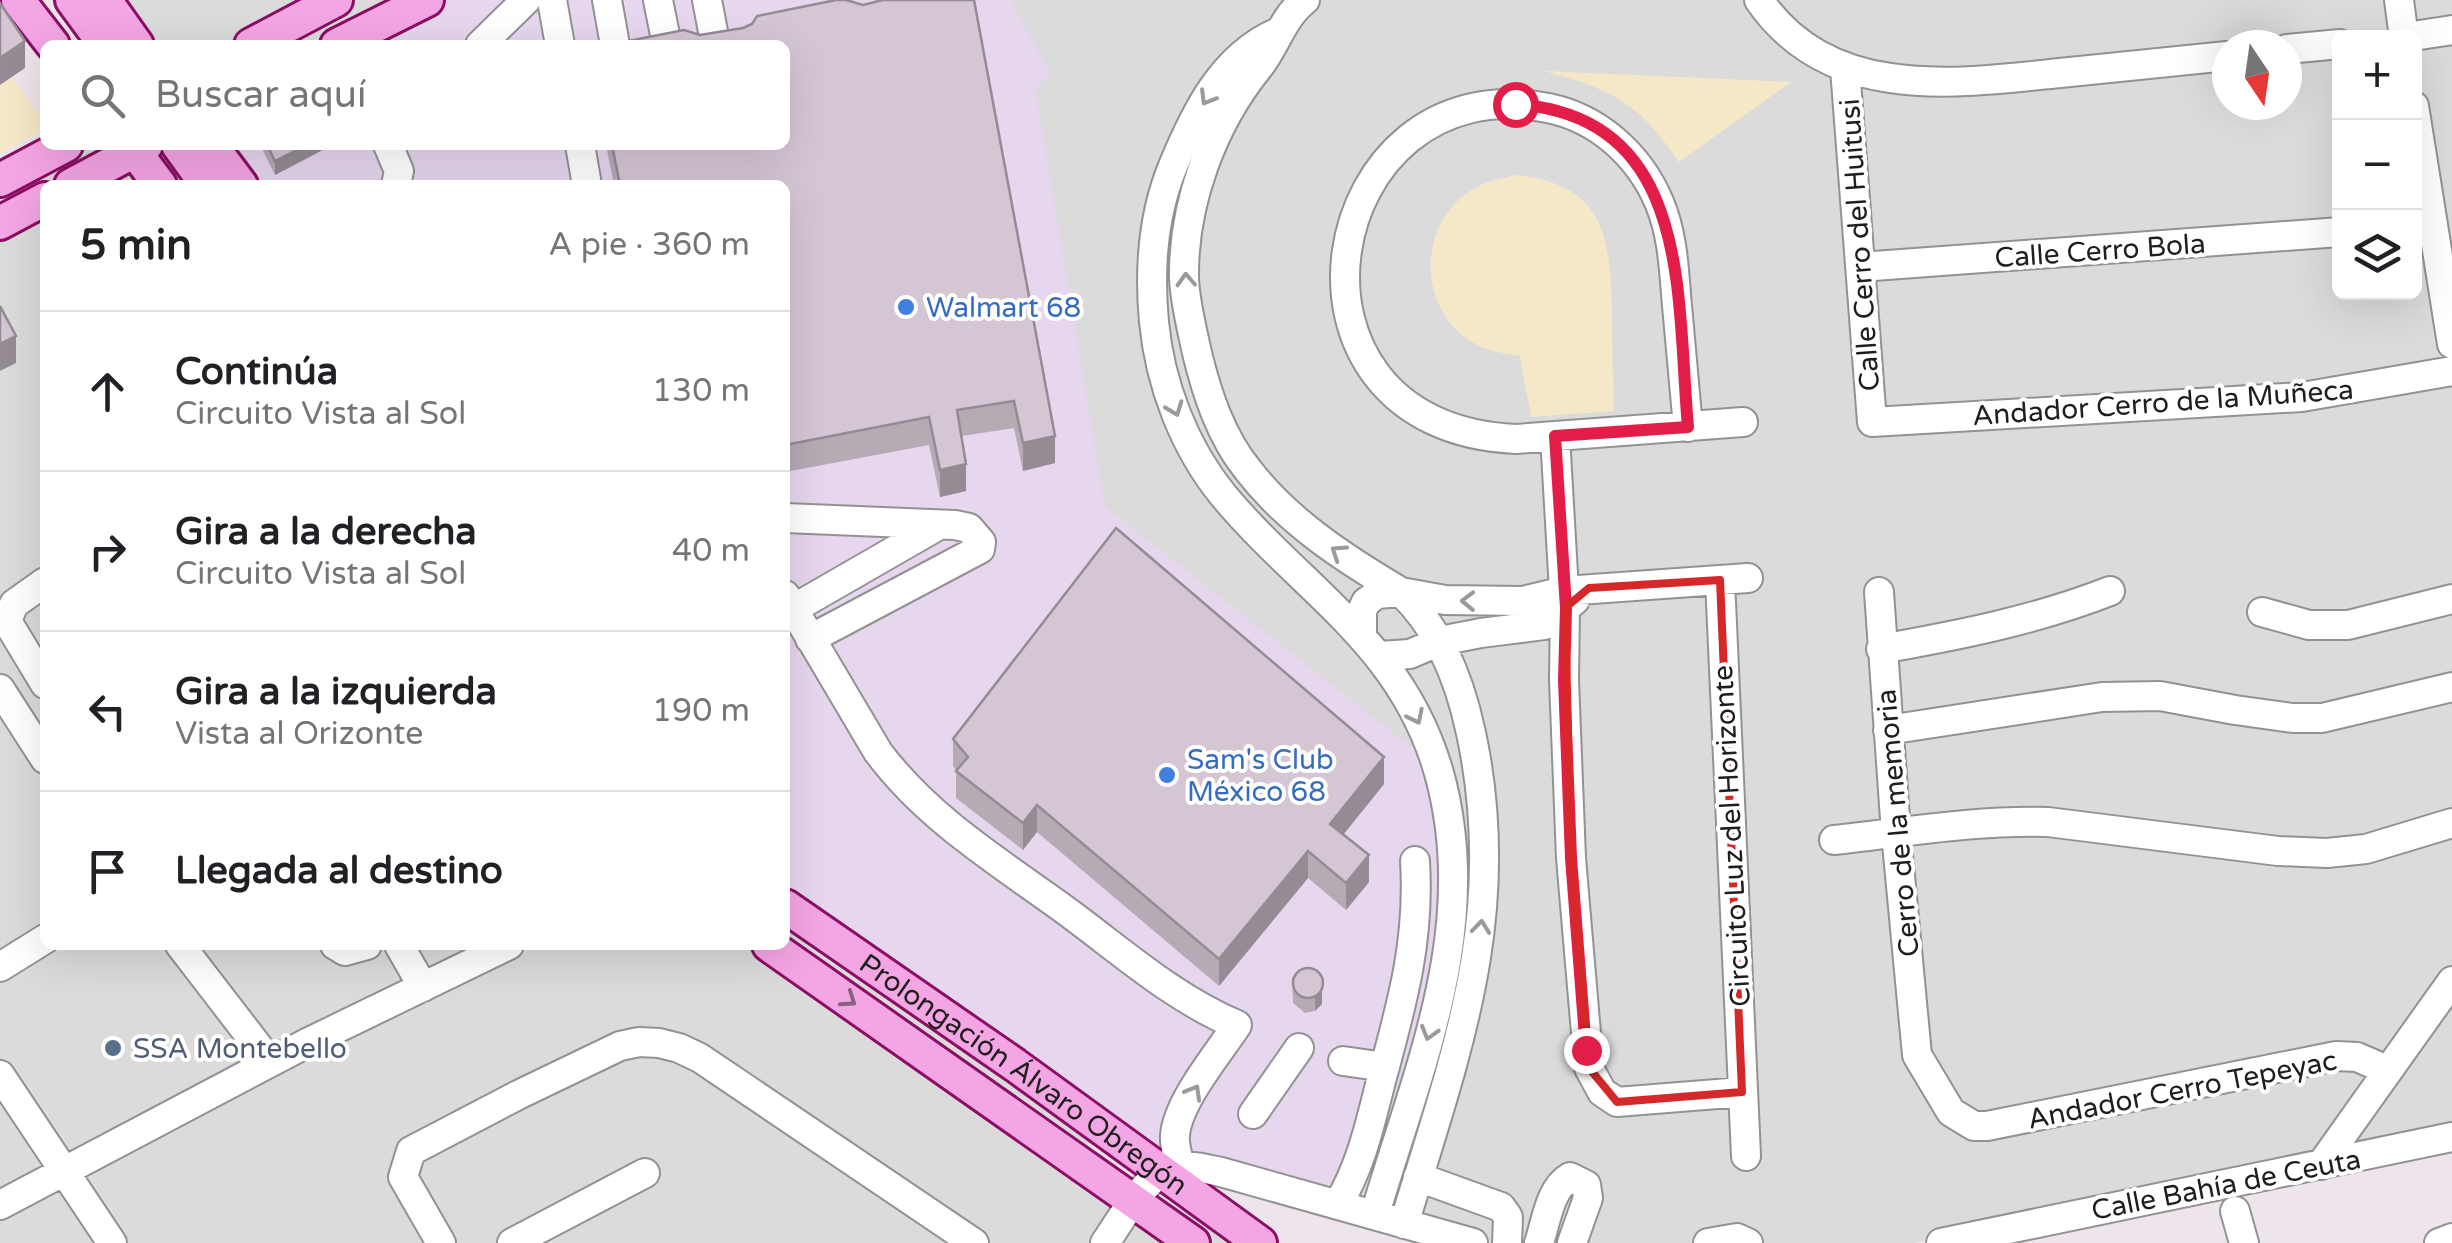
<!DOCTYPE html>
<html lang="es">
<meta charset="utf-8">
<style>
:root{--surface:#fff;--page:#f2f2f2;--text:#202124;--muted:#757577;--line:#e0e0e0}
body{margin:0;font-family:"Varela Round",sans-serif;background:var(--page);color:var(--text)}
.controls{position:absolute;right:30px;top:30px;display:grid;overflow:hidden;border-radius:15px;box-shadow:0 10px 40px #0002}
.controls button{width:90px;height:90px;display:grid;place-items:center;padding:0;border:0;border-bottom:2px solid var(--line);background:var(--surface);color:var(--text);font:50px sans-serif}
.compass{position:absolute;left:2212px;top:30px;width:90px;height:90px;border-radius:50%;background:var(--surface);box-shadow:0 10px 40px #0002;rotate:167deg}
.stop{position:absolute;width:30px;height:30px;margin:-22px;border:8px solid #e11d48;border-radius:50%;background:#fff}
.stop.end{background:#e11d48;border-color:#fff;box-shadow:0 2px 10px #0008}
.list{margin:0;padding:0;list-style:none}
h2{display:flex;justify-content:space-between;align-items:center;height:130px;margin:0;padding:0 40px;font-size:42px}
h2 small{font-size:32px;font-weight:400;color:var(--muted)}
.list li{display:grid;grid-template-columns:65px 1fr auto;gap:30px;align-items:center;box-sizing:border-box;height:160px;padding:0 40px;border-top:2px solid var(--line)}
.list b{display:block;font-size:38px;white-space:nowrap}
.list p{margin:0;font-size:32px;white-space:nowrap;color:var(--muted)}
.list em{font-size:32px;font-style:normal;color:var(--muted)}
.icon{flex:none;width:55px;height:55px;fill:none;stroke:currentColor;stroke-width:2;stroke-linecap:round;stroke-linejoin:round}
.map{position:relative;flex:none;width:2452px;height:1243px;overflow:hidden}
.search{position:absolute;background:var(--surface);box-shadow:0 10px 40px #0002;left:40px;top:40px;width:750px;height:110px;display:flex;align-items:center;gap:25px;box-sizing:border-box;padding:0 35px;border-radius:15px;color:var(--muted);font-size:38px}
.panel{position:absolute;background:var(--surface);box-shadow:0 10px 40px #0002;left:40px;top:180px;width:750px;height:770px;border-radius:15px}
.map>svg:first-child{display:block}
</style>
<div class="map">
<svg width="2452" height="1243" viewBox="0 0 2452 1243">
<rect width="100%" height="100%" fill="#eee5ec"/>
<path fill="#dcdbdc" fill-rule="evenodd" d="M54,0H2452V1128L1914,1243H1459L1085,1143L1228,1243H0V198L97,145H785V45H88ZM2340,38H2414V292H2340ZM2227,45H2287V105H2227ZM45,185H785V945H45Z"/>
<path fill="#e6d6ee" d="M423,0H1011L1051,77L1035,87L1105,507L1438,768L1456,876L1375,1214L1147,1163L785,906V185H205L178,145H785V45H336Z"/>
<path fill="#f5e8c6" d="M0,61L45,122V129L0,154Z
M1544,71L1791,82L1679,162C1640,103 1611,89 1544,71Z
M1516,175C1603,184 1610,234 1612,309C1612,343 1613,377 1614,411L1531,417L1520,356C1502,353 1485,351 1469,340C1419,307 1418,229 1466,194C1481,182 1498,179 1516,175Z"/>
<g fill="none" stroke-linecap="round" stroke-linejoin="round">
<g stroke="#929292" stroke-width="32">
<path id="minor" d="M552,0L560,45
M607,0L615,45
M658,0L667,45
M707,0L715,42
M1305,0C1282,18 1276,46 1258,68C1212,125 1183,204 1184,278C1185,303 1192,329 1197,353C1207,394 1221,437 1248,470C1288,522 1345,559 1401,592C1440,629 1460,681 1471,733C1510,914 1456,1053 1404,1224
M1759,0C1829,102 1954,84 2060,73C2116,67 2171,62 2227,56
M2399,0L2404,38
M1276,33C1222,57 1195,113 1173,166C1152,217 1149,269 1154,322C1160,384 1184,447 1223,495C1303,591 1402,643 1439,773C1482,927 1418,1068 1375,1214
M2400,38L2452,30
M480,45L526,0
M2287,49L2340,44
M1845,68L1872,422L2302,397L2452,371
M2414,106L2452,344
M388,145L399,171L396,185
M580,145L587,185
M1860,267L2340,232
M1688,427C1684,386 1681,346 1677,306C1674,271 1673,234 1659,202C1639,155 1598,118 1548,108C1317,62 1253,428 1516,439L1743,422
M1555,436L1565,608L1564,680L1571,858L1589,1068L1602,1092L1617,1102L1742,1092
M785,518L955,525L969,528L981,542L980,549L810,639
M1720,580L1746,1156
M45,582L14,604L7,621L45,684
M1879,592L1896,833L1917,1055L1951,1112L1974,1126H1987L2336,1056L2357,1057L2387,1070
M785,595L878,752C928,819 999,862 1065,910C1121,951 1173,998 1237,1025C1218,1054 1178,1101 1175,1135C1174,1146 1178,1156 1180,1167
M793,609L939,525
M2262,612L2309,625H2348L2452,599
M1362,635V611L1366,602L1377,594L1401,592L1445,600L1523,601L1564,591L1748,578
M1881,649C1960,635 2036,620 2110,591
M1379,656L1410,654L1440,641L1481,633L1544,625L1575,600
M0,689L45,759
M1888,730L2102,697L2160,696L2235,710L2293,718H2322L2452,687
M1834,840C1906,832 1976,820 2048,822L2278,851L2327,853L2366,849L2452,823
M180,945L270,1062
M335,945L345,951L367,945
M399,945L423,987
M0,967L45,939
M1343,1061L1385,1067
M0,1075L112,1243
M1253,1114L1299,1048
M2321,1165L2452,981
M1418,1177L1501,1207L1508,1217L1507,1243
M1338,1204C1361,1166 1370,1124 1381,1081C1402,1004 1420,941 1415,861
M0,1205L309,1042L509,945
M2235,1211L2244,1243
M441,1243L403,1177L411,1151L518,1095L620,1046L639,1042L659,1043L679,1048L700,1058L974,1243
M512,1243L645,1173
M1105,1243C1120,1221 1147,1173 1173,1168C1189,1164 1206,1169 1221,1172L1473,1243
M1539,1243C1546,1222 1550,1188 1570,1177L1586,1185L1588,1198L1572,1243
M1708,1243L1737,1238L1748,1243
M1941,1243L2452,1137
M2439,1243L2452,1238"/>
</g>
<g stroke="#8b0d64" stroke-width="38">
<g id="major">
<path d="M18,0L53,45"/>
<path d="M72,0L105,45"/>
<path d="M105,0L137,45"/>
<path d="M251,45L336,0"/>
<path d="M337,45L427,0"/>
<path d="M130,145L160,185"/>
<path d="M178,145L207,185"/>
<path d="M211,145L241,185"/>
<path d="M0,180L66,145"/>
<path d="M71,185L146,145"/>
<path d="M0,223L45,199"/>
<path id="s1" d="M785,906L1015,1065L1260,1243"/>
<path d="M769,945L1193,1243"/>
</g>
</g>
<use href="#minor" stroke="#fff" stroke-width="28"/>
<use href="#major" stroke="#f4a5e3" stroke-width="32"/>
</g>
<path fill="#b6aab5" d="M863,5L1055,463L1023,471L1014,428L962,436L966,491L940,497L929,445L785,472V185H614L606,145H785L700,35Z
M263,145H332L275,175L263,151Z
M953,739L1384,784L1343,835L1369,882L1346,910L1308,878L1219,986L1037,832L1023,850L956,798V770L953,766Z
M1299,970L1322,1004L1315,1011L1305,1013L1293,1003L1292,978Z"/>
<path fill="#948b94" d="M25,41V68L0,85V58Z
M306,145H332L275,175V161Z
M16,336V363L0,371V344Z
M1055,436V463L1023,471V443Z
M966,464V491L940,497V470Z
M1384,757V784L1330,851V824Z
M1037,805V832L1023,850V823Z
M1308,851V878L1219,986V959Z
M1369,855V882L1346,910V883Z
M1322,990V1004L1315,1011V997Z"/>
<path fill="#d4c6d3" stroke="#948b94" stroke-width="2.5" d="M836,0H846L863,5L883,0H974L1055,436L1023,443L1014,401L957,410L966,464L940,470L929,417L785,445V185H620L612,145H785V45H608L684,30L700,35L743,28L752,24L757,16Z
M0,3L25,41L0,58Z
M267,145H306L275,161Z
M0,306L16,336L0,344Z
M1116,528L1384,757L1330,824L1369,855L1346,883L1308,851L1219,959L1037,805L1023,823L956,771L968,757L953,739Z
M1293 983a15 15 0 1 1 30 0a15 15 0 1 1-30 0Z"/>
<defs><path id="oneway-chevron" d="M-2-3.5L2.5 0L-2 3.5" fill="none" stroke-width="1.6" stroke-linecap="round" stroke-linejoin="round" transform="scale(2.5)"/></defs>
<g stroke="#9a9a9a">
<use href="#oneway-chevron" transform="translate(1207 98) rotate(121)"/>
<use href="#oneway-chevron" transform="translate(1186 280) rotate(-93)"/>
<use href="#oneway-chevron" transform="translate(1175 409) rotate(69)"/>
<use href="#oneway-chevron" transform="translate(1338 552) rotate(-146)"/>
<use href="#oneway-chevron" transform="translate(1468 601) rotate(-179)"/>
<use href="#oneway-chevron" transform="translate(1416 717) rotate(64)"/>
<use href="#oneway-chevron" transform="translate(1481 927) rotate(-84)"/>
<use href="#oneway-chevron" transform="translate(1429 1033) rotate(106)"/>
<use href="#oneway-chevron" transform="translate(1194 1092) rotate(-60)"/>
</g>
<use stroke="#896280" href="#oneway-chevron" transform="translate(849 1000) rotate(35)"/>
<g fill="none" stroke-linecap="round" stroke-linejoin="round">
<path stroke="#e11d48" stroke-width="12" d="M1515,104C1693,117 1676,294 1688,427L1555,436L1566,608L1564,680L1571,858L1586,1050"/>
</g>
<path fill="none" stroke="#d62828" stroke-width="8" stroke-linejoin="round" d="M1720,580L1742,1092L1617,1102L1589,1068L1571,858L1565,608L1589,588Z"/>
<g fill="#3f7fe0" stroke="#fff" stroke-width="4">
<circle cx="906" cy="307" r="10"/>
<circle cx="1167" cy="775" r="10"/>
</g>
<circle fill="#5c6f8a" stroke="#fff" stroke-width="4" cx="113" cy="1048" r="10"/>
<g text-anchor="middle" stroke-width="8" stroke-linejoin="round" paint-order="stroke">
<g font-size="28" fill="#1e1e1e" stroke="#fff">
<text transform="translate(1859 245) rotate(-94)" y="10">Calle Cerro del Huitusi</text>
<text transform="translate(2100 250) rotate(-4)" y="10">Calle Cerro Bola</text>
<text transform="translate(2163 402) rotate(-4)" y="10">Andador Cerro de la Muñeca</text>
<text transform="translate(1897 823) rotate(-95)" y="10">Cerro de la memoria</text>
<text transform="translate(1731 836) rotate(-93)" y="10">Circuito Luz del Horizonte</text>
<text dy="10" stroke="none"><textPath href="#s1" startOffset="292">Prolongación Álvaro Obregón</textPath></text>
<text transform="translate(2182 1089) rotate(-11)" y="10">Andador Cerro Tepeyac</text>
<text transform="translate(2226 1184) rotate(-11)" y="10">Calle Bahía de Ceuta</text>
</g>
<g font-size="28" fill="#366cbe" stroke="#fff" text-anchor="start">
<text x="926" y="317">Walmart 68</text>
<text x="1187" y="769">Sam's Club<tspan x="1187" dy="32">México 68</tspan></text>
</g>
<g font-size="28" fill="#4e5e75" stroke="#fff" text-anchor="start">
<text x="133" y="1058">SSA Montebello</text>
</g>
</g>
</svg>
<div class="controls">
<button>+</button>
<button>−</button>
<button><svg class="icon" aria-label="layers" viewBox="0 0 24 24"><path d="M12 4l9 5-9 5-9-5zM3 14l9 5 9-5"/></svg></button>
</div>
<svg class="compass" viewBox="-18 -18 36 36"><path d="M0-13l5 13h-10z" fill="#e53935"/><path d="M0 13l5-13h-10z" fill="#757577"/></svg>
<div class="stop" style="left:1515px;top:104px"></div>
<div class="stop end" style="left:1586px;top:1050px"></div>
<div class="search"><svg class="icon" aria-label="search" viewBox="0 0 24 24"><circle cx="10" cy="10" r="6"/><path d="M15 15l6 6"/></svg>Buscar aquí</div>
<section class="panel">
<h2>5 min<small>A pie · 360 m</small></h2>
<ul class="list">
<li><svg class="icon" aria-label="ahead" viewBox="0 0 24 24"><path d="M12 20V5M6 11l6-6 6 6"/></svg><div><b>Continúa</b><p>Circuito Vista al Sol</p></div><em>130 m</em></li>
<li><svg class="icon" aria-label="right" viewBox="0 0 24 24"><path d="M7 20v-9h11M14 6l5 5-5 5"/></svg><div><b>Gira a la derecha</b><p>Circuito Vista al Sol</p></div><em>40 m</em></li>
<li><svg class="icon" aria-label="left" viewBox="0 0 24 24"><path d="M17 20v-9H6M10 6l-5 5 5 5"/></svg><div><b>Gira a la izquierda</b><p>Vista al Orizonte</p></div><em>190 m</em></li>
<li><svg class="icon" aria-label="arrive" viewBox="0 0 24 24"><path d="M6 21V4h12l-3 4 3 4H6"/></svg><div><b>Llegada al destino</b></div></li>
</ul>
</section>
</div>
